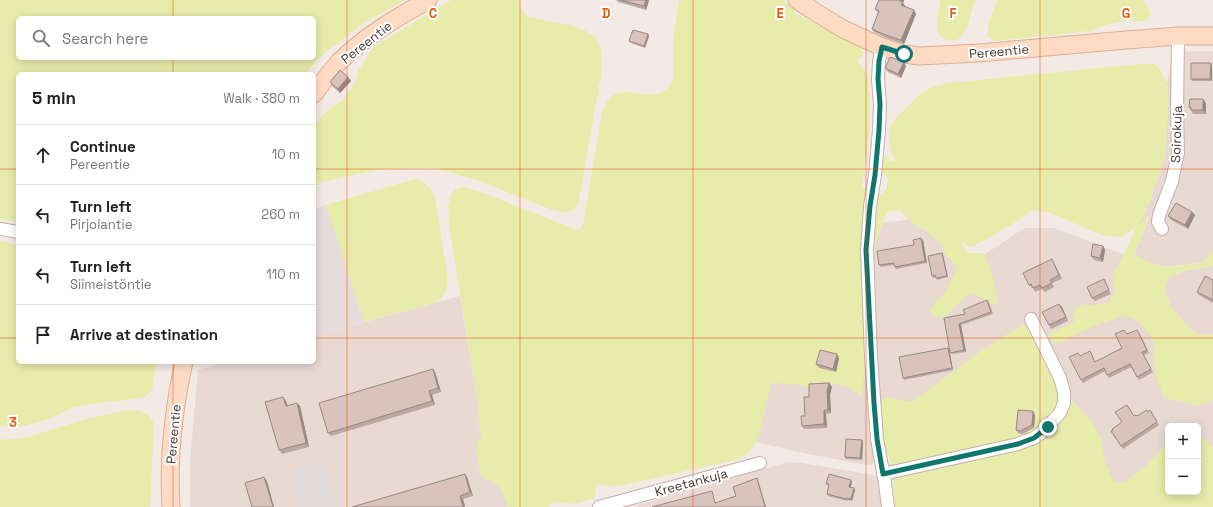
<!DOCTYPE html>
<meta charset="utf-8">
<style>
:root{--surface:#fff;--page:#f2f2f2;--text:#222;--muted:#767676;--line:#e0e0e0}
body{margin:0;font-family:"Space Grotesk",sans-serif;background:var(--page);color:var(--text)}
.controls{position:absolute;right:12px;bottom:12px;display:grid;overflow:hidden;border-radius:6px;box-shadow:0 2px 10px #0003}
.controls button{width:36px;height:36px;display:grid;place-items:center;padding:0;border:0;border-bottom:1px solid var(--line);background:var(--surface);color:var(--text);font:20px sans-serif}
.stop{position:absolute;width:12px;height:12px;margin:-9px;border:3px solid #0f766e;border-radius:50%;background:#fff}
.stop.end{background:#0f766e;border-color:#fff;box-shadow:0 1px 4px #0008}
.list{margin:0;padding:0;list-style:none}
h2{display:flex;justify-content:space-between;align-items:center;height:52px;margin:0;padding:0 16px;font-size:17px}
h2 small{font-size:13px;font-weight:400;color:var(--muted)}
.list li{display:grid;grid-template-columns:26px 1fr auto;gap:12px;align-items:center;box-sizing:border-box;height:60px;padding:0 16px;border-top:1px solid var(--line)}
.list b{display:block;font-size:15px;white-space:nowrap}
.list p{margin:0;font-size:13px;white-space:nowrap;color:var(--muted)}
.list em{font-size:13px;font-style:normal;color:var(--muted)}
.icon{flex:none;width:22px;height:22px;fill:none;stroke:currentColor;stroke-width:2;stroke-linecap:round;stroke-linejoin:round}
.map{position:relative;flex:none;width:1213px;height:507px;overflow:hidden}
.search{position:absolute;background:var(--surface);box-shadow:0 2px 10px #0003;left:16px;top:16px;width:300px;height:44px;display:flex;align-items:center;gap:10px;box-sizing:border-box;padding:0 14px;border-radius:6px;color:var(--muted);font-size:15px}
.panel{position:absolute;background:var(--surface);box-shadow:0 2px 10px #0003;left:16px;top:72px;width:300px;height:292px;border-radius:6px}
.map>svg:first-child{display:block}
</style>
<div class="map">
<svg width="1213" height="507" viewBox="0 0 1213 507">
<rect width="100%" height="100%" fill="#f4eae5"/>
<path fill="#e8d9d3" d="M1213,51V251L1202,263L1171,266H1160L1151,263L1134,255L1150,216L1137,226L1144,215L1153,192L1164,160L1167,127L1168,92L1167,83L1173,52Z
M927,217L962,264L977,259L1002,243L1024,228H1054L1133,258L1211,402L1213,397V448L1198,434V426H1168V453L1115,490L881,417L872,301L874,224Z
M1213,266V333L1208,335L1196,334L1173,310L1164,292L1169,277L1188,270Z
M460,296L478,403L479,426L482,438L476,451L478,455L477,459L481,475L501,488L508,507H190V461L198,370L225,362H314V336Z
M867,356L874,459L873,464L867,465L793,451L757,442L771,383Z
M788,462L803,463L873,475L879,479L882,507H631Z"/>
<path fill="#e6dcda" d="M326,205L364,322L314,336V209Z"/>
<path fill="#e7ecaa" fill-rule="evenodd" d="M0,0H406L365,22L321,56L305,74H18V222L0,219ZM18,18H314V58H18Z
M451,0H520L521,8L528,17L570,25L586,31L596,37L601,50L602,70L578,205L574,210L567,213L560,212L550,209L482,182L436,168L380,169L314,184V125L325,113L335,105L342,101L355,83L358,71L373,47Z
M679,0H782L792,8L795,13L862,49L864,52L862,56L857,61L863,68L868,76L870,96V128L862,187L877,196C886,193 888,187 888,179L882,172L885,154L890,161H895C889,150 887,137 892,125C894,118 901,113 906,108C913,102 919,94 927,90C933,86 941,85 948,83L1140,64H1154L1159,68L1167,83L1168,92L1167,127L1164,160L1153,192L1144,215L1138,225L1150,215L1134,254C1142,259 1151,264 1161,266C1174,268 1189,264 1202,263L1213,251V266L1188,270L1169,277L1164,292L1173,310L1196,334L1208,335L1213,333V397L1211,402L1195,406L1188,403L1164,398L1155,373L1154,347L1151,336L1141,324L1133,318L1123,316L1094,326L1070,337L1061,343L1053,342L1048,334L1074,322V311L1081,304L1092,306L1109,302L1115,291L1113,278L1115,270L1127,248L1136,227L1122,237L1104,236L1048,212L1032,210L1016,222L974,246L970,247L961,242L967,253H984C992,268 994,286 998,303L993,305L989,302L986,303L981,297L971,293C961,300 953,310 943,318L937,317L929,312L934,303L945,292L957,269L952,261L945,254L939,243L928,232L916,226L899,210L887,212L877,239L875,254L862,266L864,318L867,356L861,396L848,387L828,382L813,384L809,388L795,384L771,383L757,442L746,455L736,460L623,485L608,486L597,484L596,490L594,498C581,502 569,507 557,501L552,503L548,507H508L501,488L481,475L477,459L478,455L476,451L477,440L482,438L479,426L478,403L450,233L448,207L450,196L454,190L462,187L468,188L486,194L576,230L580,229L583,224L602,114C604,108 605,103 610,98C626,81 659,110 673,80C675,75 673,69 673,64C673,56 673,48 674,40C674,27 677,13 679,0Z
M940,0H975C971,12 968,34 957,40C928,44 939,16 940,0Z
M997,0H1143L1151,13L1147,20L1144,21H1123L1113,23L1089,31L995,41L989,38L987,35L989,23Z
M415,179C426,181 429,187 435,196L447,274C448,288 448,292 437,302L364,322L326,205Z
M0,241L18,245V362H157L154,375L152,391L145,397L134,399L99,403L71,408L49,419L21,427L0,426Z
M1024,323L1046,359L1059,387L1091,420L1101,437L1105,461L1114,483L1125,482L1147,465L1168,442V492H1198V434L1213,448V507H895C894,492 892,478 890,463C887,446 870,411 886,397L912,402L972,357Z
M137,410L149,415L154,424L150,507H0V440L28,437L86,419L123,411Z"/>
<path fill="#e1dcdb" d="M322,462L336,507H301L291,471Z"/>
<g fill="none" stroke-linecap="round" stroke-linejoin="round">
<g stroke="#c3b1aa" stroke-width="14">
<path id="street" d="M882,47L879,61L878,79L880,104L879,130L875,175L870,206L867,250L871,357L877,439L885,483L888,507
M0,229L18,232
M1162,229L1158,222L1159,215L1172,181L1178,153L1177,112L1178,36
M883,474L1018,444L1034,438L1041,433L1060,413L1064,403V392L1060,378L1031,319
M599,507L760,463"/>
</g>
<g stroke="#dbae93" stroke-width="19">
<path id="secondary" d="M797,0L812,10L843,29L882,47L904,54L919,56L979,53L1126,40L1178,36H1213
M314,94C322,83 330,72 339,62C365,36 396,18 428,0
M171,507C168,457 173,411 184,362"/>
</g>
<use href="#street" stroke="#fff" stroke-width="12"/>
<use href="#secondary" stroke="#ffdbc4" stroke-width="17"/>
</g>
<path fill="#bba8a2" d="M616,0H649L646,10L618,2Z
M879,0H904L903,3L905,6L916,14L904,44L886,38L874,32L872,29L878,13L875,9Z
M648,34L649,36L645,48L631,43L629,41Z
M1212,65V81H1192L1191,79Z
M906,66L901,78L888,72L885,68Z
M348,77L351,81L340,93L332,86L330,82Z
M1206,103V114H1193L1189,107Z
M1192,212L1195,215L1188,229L1171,220L1168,216Z
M923,240L927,263L896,269L894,265L881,267L879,265Z
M1103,246L1105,250L1103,262L1094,260L1091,256Z
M942,253L943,255L948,277L937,280L936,277L933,278L932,276Z
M1052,259L1062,279L1052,283L1054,287L1045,292L1042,289L1035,292L1033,288H1032L1029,285Z
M1104,279L1106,283L1111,294L1095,301L1092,298Z
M1213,280V303L1199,295L1197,292Z
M987,300L989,302L993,314L961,325L966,352L952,354L950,353L944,318L965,314Z
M1059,304L1062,307L1068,321L1051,329L1049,325Z
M1139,333L1149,353L1144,355L1153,372L1139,380L1131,367L1109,378L1105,371L1083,383L1081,380L1080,356L1092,354L1095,362L1122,348L1127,334Z
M949,349L953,370L904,380L903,378Z
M837,354L839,358L836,372L819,368L816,364Z
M433,369L435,372L441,392L432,395L435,405L331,436L328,433Z
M829,383L832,387L830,395L831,413L826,414L827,428L804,429L802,426L805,416L809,397Z
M283,397L286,401L287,405L300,406L309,447L282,454L279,450Z
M1150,410L1159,425L1123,449L1111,431L1134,416H1137Z
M1035,415L1034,428L1023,434H1019L1016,430Z
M862,440L863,442L862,460L846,459L845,457Z
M465,474L467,477L473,496L463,499L465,507H352Z
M852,482L851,487L855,490L852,501L848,500L847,501L828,496L827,494L829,486L828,485L826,484Z"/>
<path fill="#998884" d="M646,0H649L646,10L644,6Z
M900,0H904L903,3L905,6L904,9L901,5L900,1Z
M914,10L916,14L904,44L901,40Z
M648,34L649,36L645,48L644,46Z
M904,62L906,66L901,78L898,74Z
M1211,63L1212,65V81L1210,79Z
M348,77L351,81L340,93L338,89Z
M1203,99L1206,103V114L1203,110Z
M1192,212L1195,215L1188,229L1185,225Z
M921,238L923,240L927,263L925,261Z
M1103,246L1105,250L1103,262L1100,258Z
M942,253L943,255L948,277L947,276Z
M1052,259L1062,279L1059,275Z
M1059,304L1062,307L1068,321L1066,317Z
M959,324L961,325L966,352L964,350Z
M1137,330L1139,333L1149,353L1147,350Z
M948,348L949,349L953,370L952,368Z
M837,354L839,358L836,372L833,369Z
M433,369L435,372L441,392L438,388Z
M829,383L832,387L830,395L831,413L828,410L827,391Z
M429,391L432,395L435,405L432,401Z
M283,397L286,401L289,409L286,406Z
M297,403L300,406L309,447L306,443Z
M824,410L826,414L827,428L824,424Z
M1033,411L1035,415L1034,428L1032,425Z
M862,440L863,442L862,460L860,458Z
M465,474L467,477L473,496L470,492Z
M264,477L267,481L274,507H273Z
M757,478L758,480L766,507H765Z
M851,480L852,482L850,489L849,487Z
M854,488L855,490L852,501L851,499Z
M460,496L463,499L465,507H463Z"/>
<path fill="#dac3bc" stroke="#998884" d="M620,0H646L644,6Z
M879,0H900V1L903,2L901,5L914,10L901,40L883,34L872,29L879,11L875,9Z
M633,30L648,34L644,46L629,41Z
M890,57L904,62L898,74L885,68Z
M1191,63H1211L1210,79H1191Z
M340,70L348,77L338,89L330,82Z
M1190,99H1203V110H1191V107H1189Z
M1176,203L1192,212L1185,225L1168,216Z
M921,238L925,261L895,267L894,263L879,265L877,251L914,245L913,240Z
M1093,244L1103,246L1100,258L1091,256Z
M942,253L947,276L936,278L935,275L932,276L928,256Z
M1052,259L1059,275L1050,280L1052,283L1042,288L1040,285L1033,288L1031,284L1029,285L1023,273Z
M1205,276L1213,280V300L1197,292Z
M1104,279L1109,290L1092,298L1087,287Z
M987,300L991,312L959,324L964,350L950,353L944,318L965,314L963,310Z
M1059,304L1066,317L1049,325L1042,312Z
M1124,330L1127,334L1137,330L1147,350L1142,352L1151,369L1137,377L1130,364L1107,375L1104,368L1081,380L1069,357L1078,353L1080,356L1090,351L1095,362L1122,348L1115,334Z
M948,348L952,368L903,378L899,357Z
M820,350L837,354L833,369L816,364Z
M433,369L438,388L429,391L432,401L328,433L319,403Z
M829,383L827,391L828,410H824V424L802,426L801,416H805L804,397H809V384Z
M283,397L286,406L297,403L306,443L279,450L265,402Z
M1127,405L1134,416L1136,415L1137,416L1147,410L1148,412L1150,410L1157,422L1121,446L1111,431L1113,430L1112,429L1122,422L1115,412Z
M1018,410L1033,411L1032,425L1020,431L1016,430Z
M846,439L862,440L860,458L845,457Z
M465,474L470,492L460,496L463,507H352Z
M829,474L851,480L849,487L854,488L851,499L846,498V499L827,494L829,484H826Z
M264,477L273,507H252L245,483Z
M757,478L765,507H652L712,491L715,503L736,496L733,487Z"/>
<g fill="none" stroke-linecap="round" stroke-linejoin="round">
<path stroke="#0f766e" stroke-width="5" d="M904,54L882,47L879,61L878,79L880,104L879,130L875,175L870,206L866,250L874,403L877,439L883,474L1018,444L1034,438L1048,427"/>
</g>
<path fill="none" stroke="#e8590c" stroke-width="1" stroke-opacity="0.55" d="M173,0V18M347,0V507M520,0V507M693,0V507M866,0V507M1040,0V507M173,58V74M0,169H18M314,169H1213M0,338H18M314,338H1213M173,362V507"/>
<g text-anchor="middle" stroke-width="4" stroke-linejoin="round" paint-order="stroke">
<g font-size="13" fill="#473834" stroke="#fff">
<text transform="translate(366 42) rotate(-38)" y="5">Pereentie</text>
<text transform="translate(999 51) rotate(-5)" y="5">Pereentie</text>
<text transform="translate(1176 134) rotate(-88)" y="5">Soirokuja</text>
<text transform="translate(173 434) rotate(-85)" y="5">Pereentie</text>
<text transform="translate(691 482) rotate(-15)" y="5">Kreetankuja</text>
</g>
</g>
<g font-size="13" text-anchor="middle" font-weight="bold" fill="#e8590c" stroke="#fff" stroke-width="4" stroke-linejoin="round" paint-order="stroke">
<text x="433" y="18">C</text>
<text x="606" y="18">D</text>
<text x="780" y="18">E</text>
<text x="953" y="18">F</text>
<text x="1126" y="18">G</text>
<text x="13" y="427">3</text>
</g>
</svg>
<div class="controls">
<button>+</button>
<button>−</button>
</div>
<div class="stop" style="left:904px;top:54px"></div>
<div class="stop end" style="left:1048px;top:427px"></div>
<div class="search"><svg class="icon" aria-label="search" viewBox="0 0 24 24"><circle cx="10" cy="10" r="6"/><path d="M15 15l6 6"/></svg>Search here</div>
<section class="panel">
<h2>5 min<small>Walk · 380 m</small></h2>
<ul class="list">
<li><svg class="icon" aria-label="ahead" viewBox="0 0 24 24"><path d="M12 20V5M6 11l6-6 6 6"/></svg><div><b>Continue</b><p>Pereentie</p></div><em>10 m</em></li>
<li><svg class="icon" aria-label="left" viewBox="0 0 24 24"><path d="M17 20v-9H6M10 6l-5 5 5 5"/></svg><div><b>Turn left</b><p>Pirjolantie</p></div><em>260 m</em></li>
<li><svg class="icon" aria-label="left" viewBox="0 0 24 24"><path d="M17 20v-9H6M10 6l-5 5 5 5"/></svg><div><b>Turn left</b><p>Siimeistöntie</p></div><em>110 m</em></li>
<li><svg class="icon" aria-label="arrive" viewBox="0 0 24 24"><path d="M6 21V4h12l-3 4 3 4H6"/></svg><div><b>Arrive at destination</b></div></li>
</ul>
</section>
</div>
